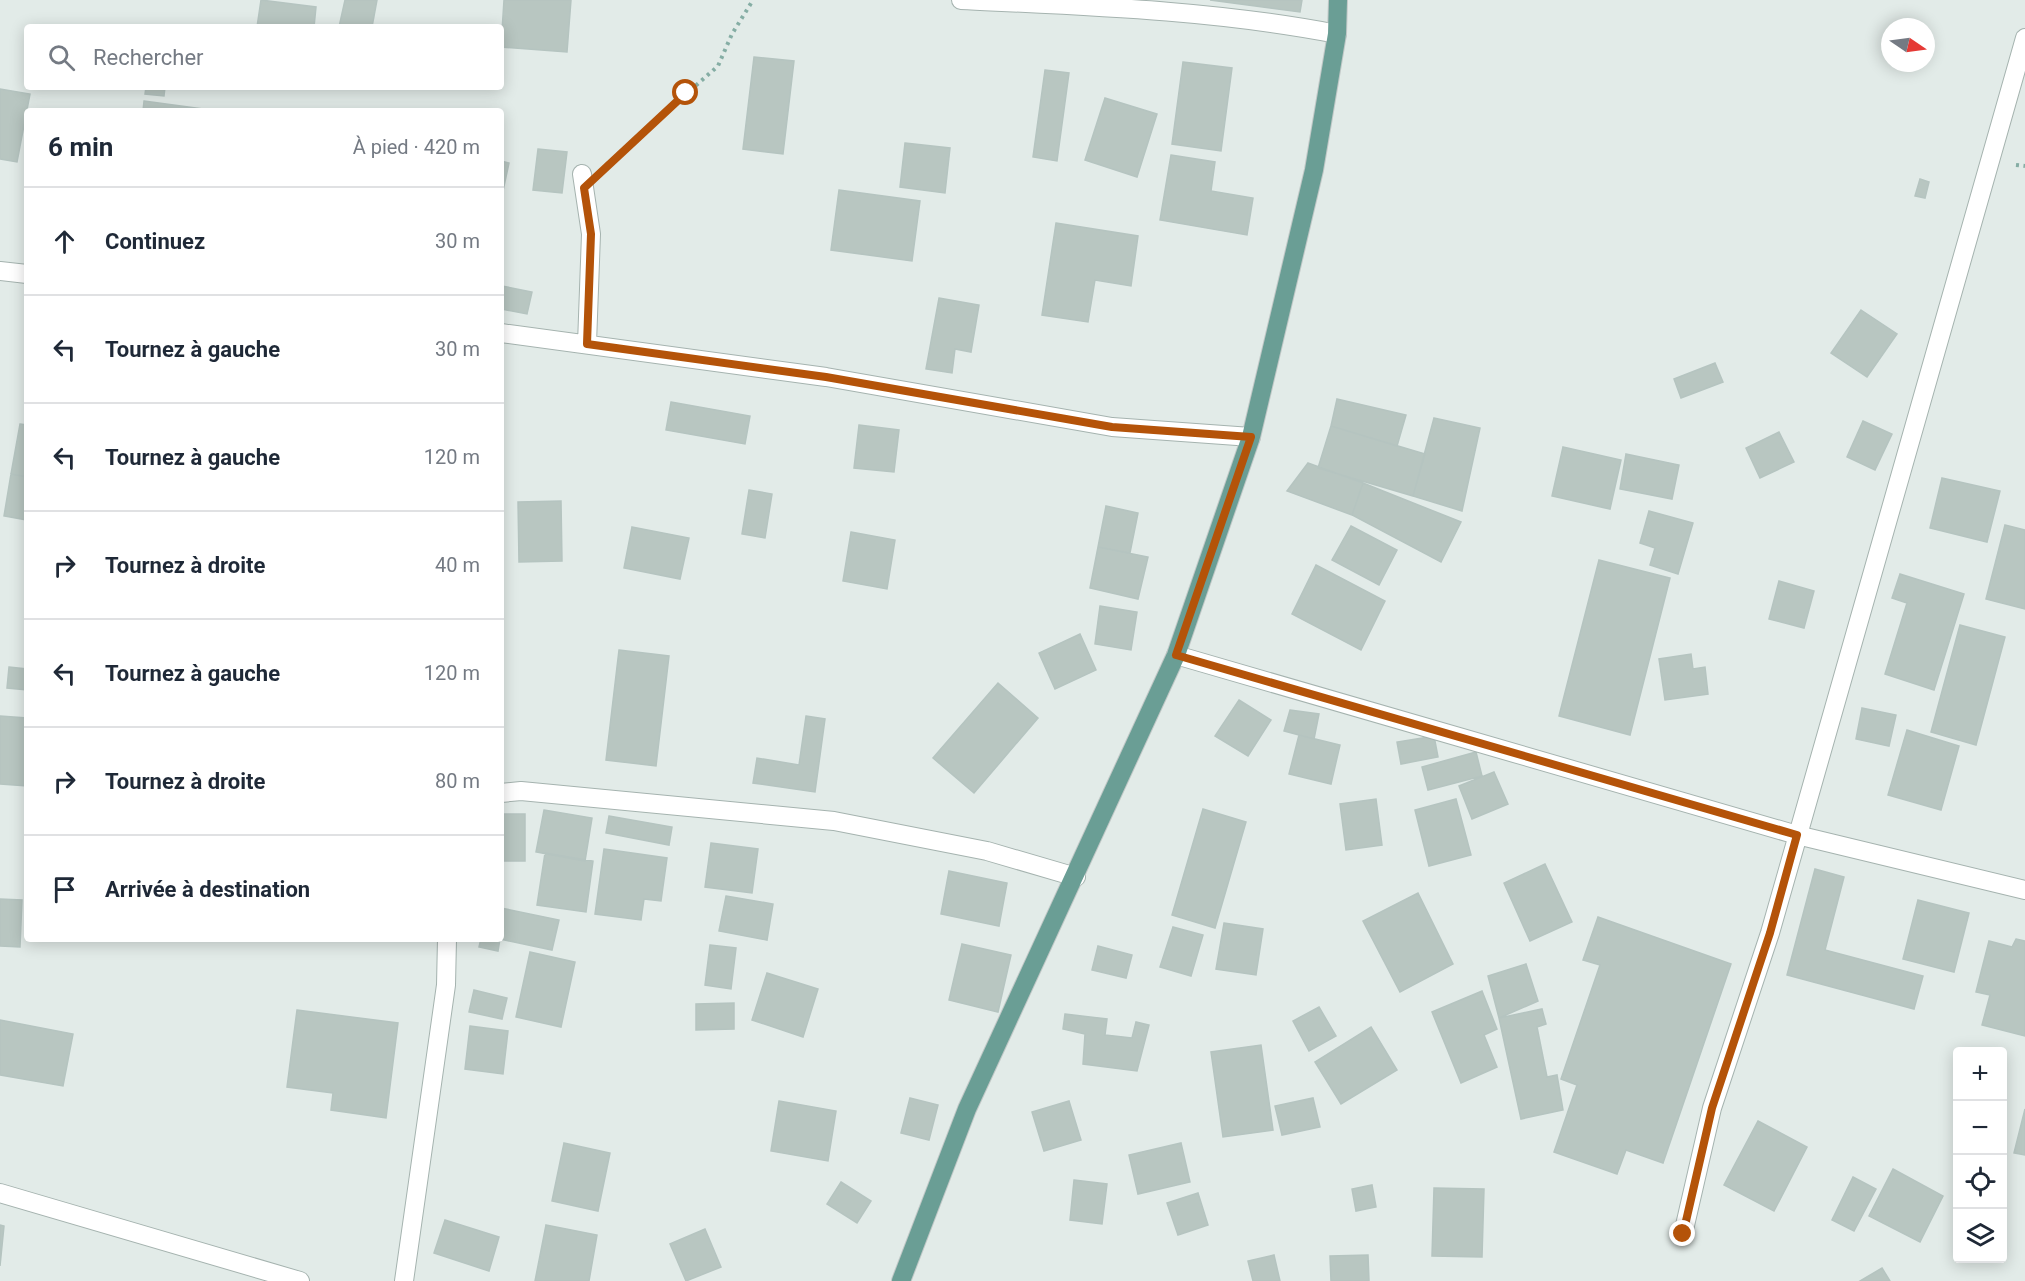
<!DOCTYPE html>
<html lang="fr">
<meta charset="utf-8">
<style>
:root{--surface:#fff;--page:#f2f2f3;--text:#1f2937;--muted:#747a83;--line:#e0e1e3}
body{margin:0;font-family:Roboto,sans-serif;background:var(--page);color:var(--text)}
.controls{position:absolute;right:18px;bottom:18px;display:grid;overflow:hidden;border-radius:6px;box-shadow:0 3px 15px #0003}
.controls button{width:54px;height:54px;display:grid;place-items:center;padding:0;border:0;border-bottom:2px solid var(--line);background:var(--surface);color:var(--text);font:30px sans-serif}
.compass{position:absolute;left:1881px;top:18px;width:54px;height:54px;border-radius:50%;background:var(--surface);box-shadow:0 3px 15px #0003;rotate:103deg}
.stop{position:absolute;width:18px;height:18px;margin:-14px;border:4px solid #b45309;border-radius:50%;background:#fff}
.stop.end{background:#b45309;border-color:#fff;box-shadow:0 2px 6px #0008}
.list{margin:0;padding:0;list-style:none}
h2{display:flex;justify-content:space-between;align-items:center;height:78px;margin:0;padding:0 24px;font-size:26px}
h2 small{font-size:20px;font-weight:400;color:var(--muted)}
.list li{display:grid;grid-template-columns:39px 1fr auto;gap:18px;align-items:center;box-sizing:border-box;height:108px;padding:0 24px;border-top:2px solid var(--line)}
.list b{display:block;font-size:22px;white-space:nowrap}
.list em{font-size:20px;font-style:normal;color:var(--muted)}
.icon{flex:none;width:33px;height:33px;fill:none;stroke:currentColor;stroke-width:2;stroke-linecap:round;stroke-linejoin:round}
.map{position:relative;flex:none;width:2025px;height:1281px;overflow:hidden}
.search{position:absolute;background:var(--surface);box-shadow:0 3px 15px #0003;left:24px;top:24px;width:480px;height:66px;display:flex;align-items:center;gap:15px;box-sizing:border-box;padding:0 21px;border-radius:6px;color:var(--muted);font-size:22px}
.panel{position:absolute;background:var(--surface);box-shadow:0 3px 15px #0003;left:24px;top:108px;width:480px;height:834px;border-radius:6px}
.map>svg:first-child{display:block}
</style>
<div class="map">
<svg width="2025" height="1281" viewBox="0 0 2025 1281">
<rect width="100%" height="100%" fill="#e2ebe8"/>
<path fill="#b8c6c1" stroke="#b5c4c0" stroke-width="1.5" d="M261,0L316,7L314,27H257Z
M345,0H377L372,27H339Z
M504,0H571L567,52L501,47Z
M1210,0H1302L1300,12Z
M754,57L794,61L783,154L743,149Z
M1183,62L1232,68L1221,151L1172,144Z
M1045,70L1069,73L1057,161L1033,157Z
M146,87H165L164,96L145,94Z
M0,89L30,94L17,162L0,159Z
M1105,98L1157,114L1137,177L1085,160Z
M144,101L218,111H143Z
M905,143L950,148L945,193L900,187Z
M538,149L567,152L562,193L533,190Z
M1171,155L1215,162L1211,191L1253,198L1247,235L1160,220Z
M501,161L509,163L501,200Z
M1920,179L1929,182L1925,198L1915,196Z
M839,190L920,201L912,261L831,250Z
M1056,223L1138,236L1131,286L1095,280L1088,322L1042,315Z
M502,286L532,292L527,314L501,309Z
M939,298L979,305L971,352L955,349L952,373L926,369Z
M1861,310L1897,334L1867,377L1831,353Z
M1715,363L1723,382L1681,398L1674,379Z
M1337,399L1406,415L1397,446L1331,426Z
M671,402L750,416L745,444L666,430Z
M1434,418L1480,428L1462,511L1413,496Z
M1863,421L1892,434L1875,470L1847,457Z
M20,424L27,425V477L11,474Z
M859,425L899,430L894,472L854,468Z
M1331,426L1425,454L1413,496L1318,468Z
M1779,432L1794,462L1760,478L1746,448Z
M1563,447L1621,460L1610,509L1552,496Z
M1626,454L1679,465L1672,499L1620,489Z
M1308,463L1363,483L1352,515L1287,491Z
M11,474L27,477V520L4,516Z
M1942,478L2000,491L1987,542L1930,528Z
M1363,483L1461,522L1441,562L1352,515Z
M749,490L772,494L765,538L742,534Z
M561,501L562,561L519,562L518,502Z
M1106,506L1138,513L1130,553L1098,547Z
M1649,511L1693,523L1678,574L1650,565L1655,548L1640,543Z
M2005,525L2025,530V609L1986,599Z
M1351,526L1397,550L1379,585L1332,560Z
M632,527L689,538L680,579L624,568Z
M851,532L895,540L887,589L843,581Z
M1098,547L1148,557L1138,599L1090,588Z
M1599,560L1670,578L1630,735L1559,716Z
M1316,565L1385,601L1361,650L1292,614Z
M1900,574L1964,594L1934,690L1885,674L1907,603L1892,598Z
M1779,581L1814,591L1804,628L1769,619Z
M1100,606L1137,612L1131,650L1095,644Z
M1960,625L2005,637L1976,745L1931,732Z
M1080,634L1096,670L1055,689L1039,653Z
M619,650L669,656L656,766L606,760Z
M1691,654L1693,669L1705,667L1708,694L1665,700L1659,659Z
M9,667L27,669V690L7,688Z
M998,683L1038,718L974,793L933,758Z
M1239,700L1271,720L1248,756L1215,736Z
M1862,708L1896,715L1889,746L1856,739Z
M1290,710L1319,714L1314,739L1284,731Z
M0,716L27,718V786L0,784Z
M806,716L825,719L815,792L753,783L757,758L799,765Z
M1907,730L1959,746L1941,810L1888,795Z
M1299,735L1340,745L1331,784L1289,774Z
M1434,736L1438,757L1401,764L1397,742Z
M1476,752L1482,776L1428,790L1422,767Z
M1494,772L1508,804L1472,819L1459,786Z
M1376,799L1382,845L1346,850L1340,804Z
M1456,799L1471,855L1429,866L1415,810Z
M1203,809L1246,822L1215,928L1172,915Z
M544,810L592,818L585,861L536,852Z
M501,814H525V861H501Z
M609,816L672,827L669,845L606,833Z
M711,843L758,849L752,893L705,887Z
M604,849L667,858L661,901L644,899L641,920L595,914Z
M545,853L593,861L586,912L537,905Z
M1545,864L1572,922L1530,941L1504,883Z
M1815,869L1844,877L1825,950L1923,976L1914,1009L1787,975Z
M949,871L1007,883L999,926L941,914Z
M1418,893L1453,964L1400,992L1363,921Z
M726,896L773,904L767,940L719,931Z
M0,899L22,900L20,947L0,946Z
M1918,900L1969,913L1954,972L1903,959Z
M501,908L559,920L552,950L500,939L498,951L479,947L481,939H501Z
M1598,917L1731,964L1663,1163L1626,1150L1617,1174L1554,1152L1577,1085L1561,1079L1600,965L1583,960Z
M1224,923L1263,929L1256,975L1216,969Z
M1173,927L1203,935L1191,976L1160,967Z
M2016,939L2025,941V1036L1982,1025L1990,995L1976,992L1989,941L2012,947Z
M962,944L1011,955L998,1012L949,1000Z
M710,945L736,948L731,989L705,985Z
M1098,946L1132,955L1126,978L1092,970Z
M530,952L575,962L561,1027L516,1017Z
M1526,964L1538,1001L1499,1018L1488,976Z
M767,973L818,989L803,1037L752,1020Z
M474,990L507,998L502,1019L469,1012Z
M1482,991L1497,1029L1484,1035L1497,1067L1461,1083L1432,1012Z
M734,1003V1029L696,1030V1004Z
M1319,1007L1336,1036L1309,1051L1293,1021Z
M1542,1009L1546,1024L1537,1027L1547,1077L1557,1075L1563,1110L1521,1119L1499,1018Z
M297,1010L398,1023L386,1118L331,1110L333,1093L287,1087Z
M1065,1014L1107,1019L1105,1035L1132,1038L1136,1022L1149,1025L1137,1071L1083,1064L1085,1034L1063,1029Z
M0,1020L73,1034L63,1086L0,1075Z
M470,1026L508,1031L503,1074L465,1069Z
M1371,1027L1397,1070L1341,1104L1315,1062Z
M1261,1045L1273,1130L1223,1137L1211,1052Z
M910,1098L938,1105L929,1140L901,1133Z
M1313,1098L1320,1127L1282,1135L1275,1106Z
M779,1101L836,1111L828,1161L771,1151Z
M1069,1101L1081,1140L1044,1151L1032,1112Z
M2025,1109V1155L2014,1153Z
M1758,1121L1807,1147L1774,1211L1724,1185Z
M564,1143L610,1153L598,1211L552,1201Z
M1181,1143L1190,1182L1138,1194L1129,1155Z
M1893,1169L1943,1196L1920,1242L1869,1216Z
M1853,1177L1876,1189L1854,1231L1832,1220Z
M1074,1180L1107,1184L1102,1224L1070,1220Z
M841,1182L871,1201L857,1223L827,1204Z
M1372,1185L1376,1207L1356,1211L1352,1189Z
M1434,1188L1484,1189L1482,1257L1432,1256Z
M1198,1193L1208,1225L1178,1235L1167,1203Z
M445,1220L499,1237L489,1271L434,1253Z
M0,1225L4,1226L0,1266Z
M546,1225L597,1235L589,1281H535Z
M705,1229L721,1267L686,1281L670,1244Z
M1274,1255L1280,1281H1253L1248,1261Z
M1368,1255L1369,1281H1331L1330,1256Z
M1882,1268L1890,1281H1860Z"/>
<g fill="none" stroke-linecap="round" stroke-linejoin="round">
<g stroke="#a5b3af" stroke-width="20">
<path id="minor" d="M961,0C1086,6 1213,10 1337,34
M582,174L591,234L587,344
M0,271L27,274
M501,333L826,377L1112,427L1251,437
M1176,655L1797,835L2025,890
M501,793L521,791L834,821L987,851L1076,877
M0,1193L300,1281
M1683,1234L1712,1108L1770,933L2025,38
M404,1281L446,985L447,939"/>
</g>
<g stroke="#c1c8c7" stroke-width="20">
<path id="major" d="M901,1281L967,1109L1176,655L1251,437L1314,170L1337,34L1338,0"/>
</g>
<path stroke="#85ada4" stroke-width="4" stroke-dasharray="3 4.5" stroke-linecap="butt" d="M606,165L718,66L732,34L753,0
M2016,165L2025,166"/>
<use href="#minor" stroke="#fff" stroke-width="18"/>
<use href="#major" stroke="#6a9e95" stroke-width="18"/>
</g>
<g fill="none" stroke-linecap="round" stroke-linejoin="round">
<path stroke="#b45309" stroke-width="8" d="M686,93L584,188L591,234L587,344L826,377L1112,427L1251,437L1176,655L1797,835L1770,933L1712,1108L1683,1234"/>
</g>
</svg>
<div class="controls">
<button>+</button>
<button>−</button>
<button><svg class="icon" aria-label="locate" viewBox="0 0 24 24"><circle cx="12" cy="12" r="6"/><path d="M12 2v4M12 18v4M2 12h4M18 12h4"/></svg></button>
<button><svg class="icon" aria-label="layers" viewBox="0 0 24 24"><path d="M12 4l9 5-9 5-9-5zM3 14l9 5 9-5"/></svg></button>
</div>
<svg class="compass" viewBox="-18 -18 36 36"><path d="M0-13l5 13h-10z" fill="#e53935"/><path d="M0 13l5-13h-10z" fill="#747a83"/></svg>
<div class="stop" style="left:686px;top:93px"></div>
<div class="stop end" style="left:1683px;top:1234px"></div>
<div class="search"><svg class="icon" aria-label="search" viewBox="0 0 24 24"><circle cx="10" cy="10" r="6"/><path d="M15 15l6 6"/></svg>Rechercher</div>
<section class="panel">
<h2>6 min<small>À pied · 420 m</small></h2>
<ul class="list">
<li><svg class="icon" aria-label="ahead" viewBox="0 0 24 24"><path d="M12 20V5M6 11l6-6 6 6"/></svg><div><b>Continuez</b></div><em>30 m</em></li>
<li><svg class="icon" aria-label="left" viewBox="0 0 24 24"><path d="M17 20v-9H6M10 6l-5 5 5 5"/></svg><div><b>Tournez à gauche</b></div><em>30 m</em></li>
<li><svg class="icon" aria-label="left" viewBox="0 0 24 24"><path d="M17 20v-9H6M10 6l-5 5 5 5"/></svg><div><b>Tournez à gauche</b></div><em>120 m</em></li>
<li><svg class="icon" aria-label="right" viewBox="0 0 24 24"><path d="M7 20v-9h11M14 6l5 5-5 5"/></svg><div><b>Tournez à droite</b></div><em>40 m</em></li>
<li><svg class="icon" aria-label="left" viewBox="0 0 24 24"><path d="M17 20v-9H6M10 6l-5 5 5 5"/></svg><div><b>Tournez à gauche</b></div><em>120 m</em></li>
<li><svg class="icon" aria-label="right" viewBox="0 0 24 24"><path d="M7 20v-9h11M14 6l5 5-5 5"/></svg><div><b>Tournez à droite</b></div><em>80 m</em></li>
<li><svg class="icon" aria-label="arrive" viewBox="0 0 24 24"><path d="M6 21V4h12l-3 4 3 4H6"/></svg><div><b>Arrivée à destination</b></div></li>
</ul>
</section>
</div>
